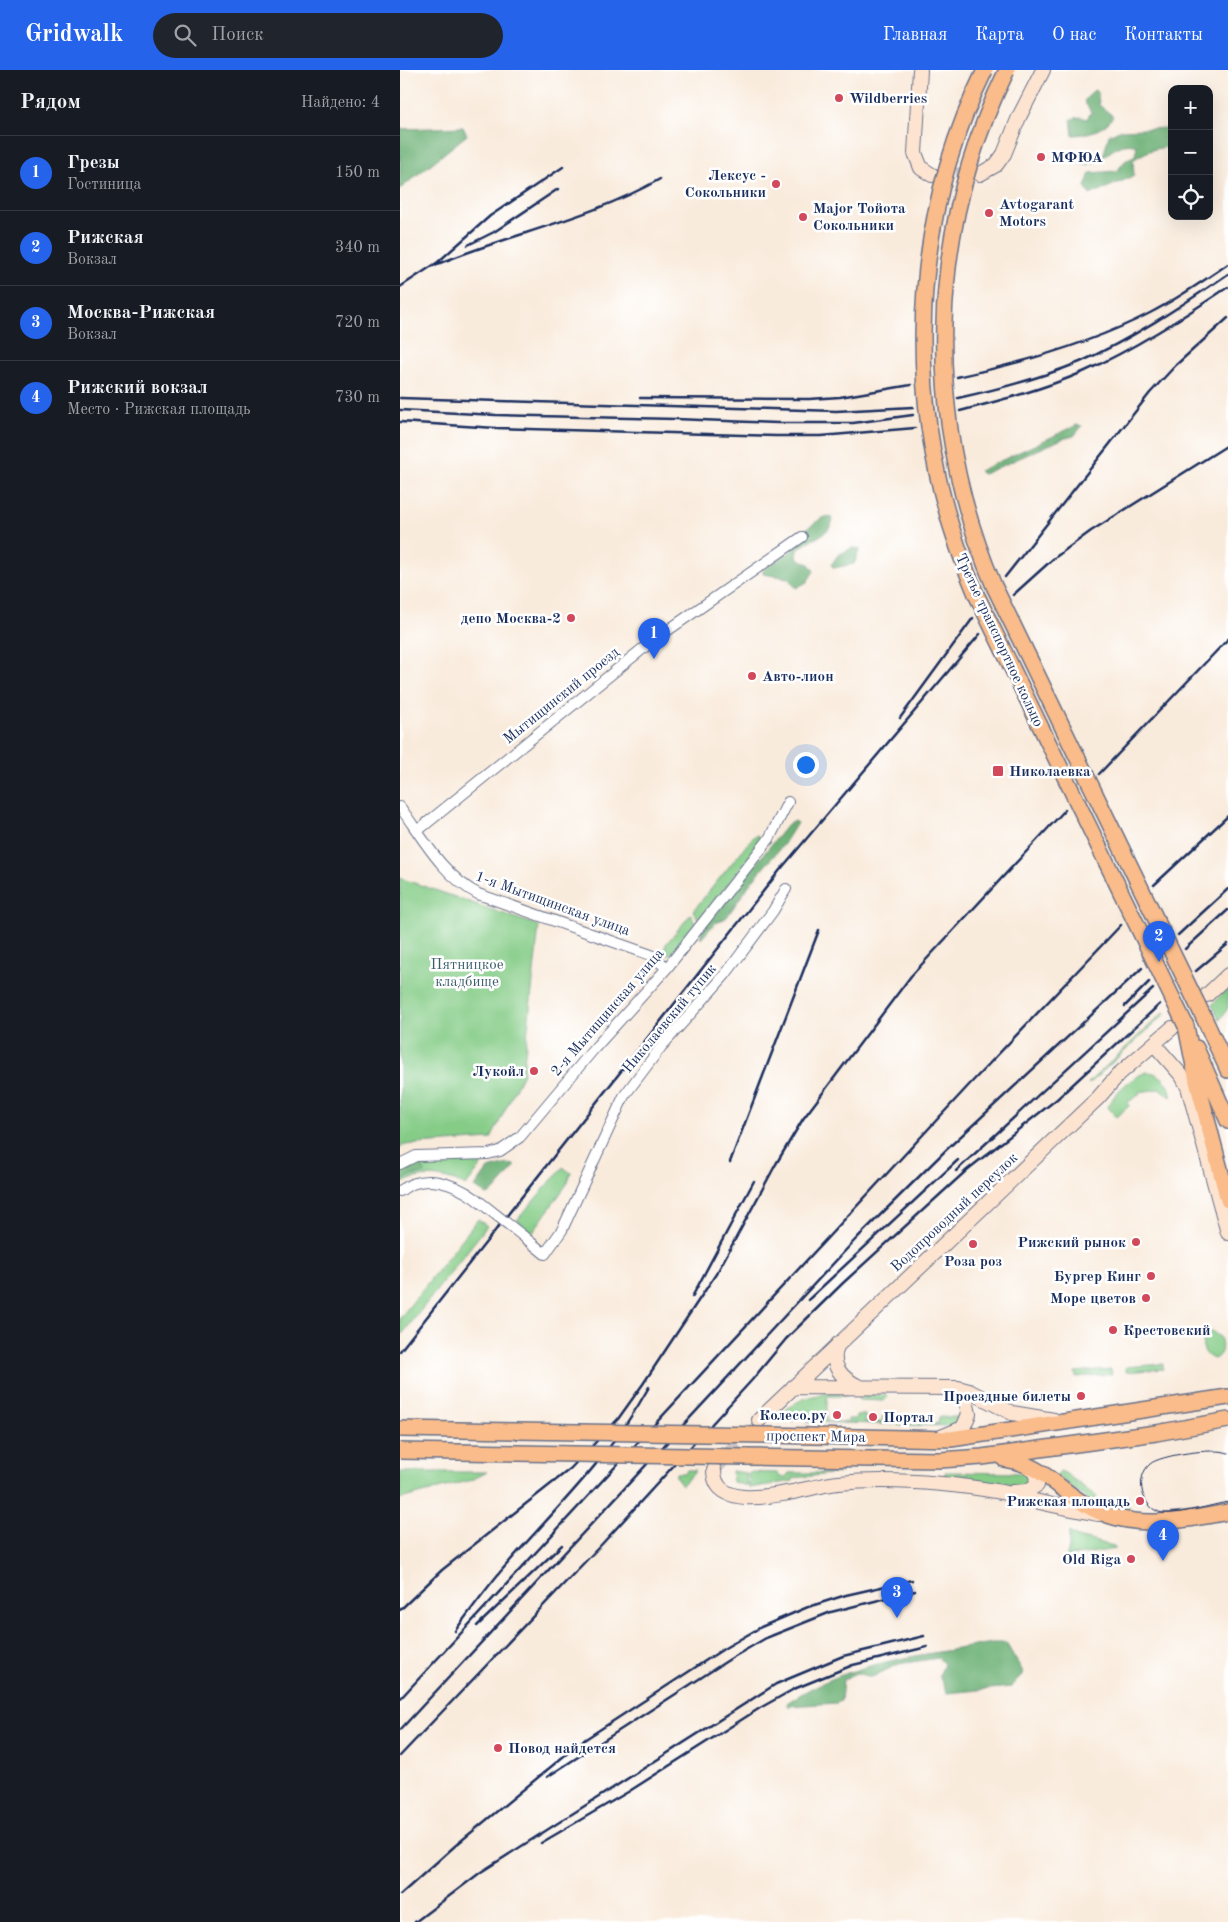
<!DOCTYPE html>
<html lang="ru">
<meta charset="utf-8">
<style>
:root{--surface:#171b24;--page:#20242c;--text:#f1f3f6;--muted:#9ea1a6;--line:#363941;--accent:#2563eb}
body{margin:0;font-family:"Old Standard TT",serif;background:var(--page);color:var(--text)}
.controls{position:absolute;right:15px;top:15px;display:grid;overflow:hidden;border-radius:10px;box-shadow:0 5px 20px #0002}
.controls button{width:45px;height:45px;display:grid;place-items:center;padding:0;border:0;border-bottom:1px solid var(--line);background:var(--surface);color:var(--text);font:25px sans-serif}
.you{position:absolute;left:405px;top:694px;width:18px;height:18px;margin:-12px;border:4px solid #fff;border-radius:50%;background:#1a73e8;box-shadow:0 0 0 8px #1a73e833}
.badge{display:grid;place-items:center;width:32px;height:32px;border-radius:50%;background:var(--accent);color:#fff;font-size:16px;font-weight:700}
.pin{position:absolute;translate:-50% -41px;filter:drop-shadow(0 1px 2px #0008)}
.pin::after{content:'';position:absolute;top:26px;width:18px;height:15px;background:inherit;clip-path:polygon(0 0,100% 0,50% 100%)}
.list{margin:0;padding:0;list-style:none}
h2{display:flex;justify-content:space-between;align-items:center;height:65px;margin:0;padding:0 20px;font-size:21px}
h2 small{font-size:16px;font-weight:400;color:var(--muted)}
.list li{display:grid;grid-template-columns:32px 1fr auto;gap:15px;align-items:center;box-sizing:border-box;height:75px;padding:0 20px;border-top:1px solid var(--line)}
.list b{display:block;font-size:19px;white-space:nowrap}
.list p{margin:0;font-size:16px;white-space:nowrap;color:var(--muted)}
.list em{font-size:16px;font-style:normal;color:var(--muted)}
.icon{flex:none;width:28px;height:28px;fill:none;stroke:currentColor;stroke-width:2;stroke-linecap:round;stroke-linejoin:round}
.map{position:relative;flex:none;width:828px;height:1852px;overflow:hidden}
header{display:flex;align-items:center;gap:30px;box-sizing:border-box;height:70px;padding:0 25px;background:var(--accent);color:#fff}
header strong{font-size:24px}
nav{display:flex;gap:28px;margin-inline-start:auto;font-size:18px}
.search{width:350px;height:45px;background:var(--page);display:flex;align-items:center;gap:12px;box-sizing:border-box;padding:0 18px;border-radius:28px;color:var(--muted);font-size:19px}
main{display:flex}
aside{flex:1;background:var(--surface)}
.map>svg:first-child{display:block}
</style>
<header>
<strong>Gridwalk</strong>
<div class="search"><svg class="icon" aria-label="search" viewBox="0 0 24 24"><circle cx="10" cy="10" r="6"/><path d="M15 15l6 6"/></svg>Поиск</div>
<nav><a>Главная</a><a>Карта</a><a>О нас</a><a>Контакты</a></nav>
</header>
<main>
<aside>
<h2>Рядом<small>Найдено: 4</small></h2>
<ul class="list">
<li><span class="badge">1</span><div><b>Грезы</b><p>Гостиница</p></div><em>150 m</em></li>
<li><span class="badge">2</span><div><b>Рижская</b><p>Вокзал</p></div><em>340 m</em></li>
<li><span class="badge">3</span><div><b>Москва-Рижская</b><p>Вокзал</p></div><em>720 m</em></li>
<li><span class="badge">4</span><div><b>Рижский вокзал</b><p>Место · Рижская площадь</p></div><em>730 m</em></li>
</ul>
</aside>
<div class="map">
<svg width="828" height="1852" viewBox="0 0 828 1852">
<rect width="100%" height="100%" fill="#fff"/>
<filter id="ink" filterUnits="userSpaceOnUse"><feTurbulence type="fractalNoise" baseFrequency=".02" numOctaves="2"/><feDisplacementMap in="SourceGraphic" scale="10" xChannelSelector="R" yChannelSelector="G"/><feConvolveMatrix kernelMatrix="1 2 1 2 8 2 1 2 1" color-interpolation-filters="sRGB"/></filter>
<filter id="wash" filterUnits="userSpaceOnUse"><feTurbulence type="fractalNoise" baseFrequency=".0096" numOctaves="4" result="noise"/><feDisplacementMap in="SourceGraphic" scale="20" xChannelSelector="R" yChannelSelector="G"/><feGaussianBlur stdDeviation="1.12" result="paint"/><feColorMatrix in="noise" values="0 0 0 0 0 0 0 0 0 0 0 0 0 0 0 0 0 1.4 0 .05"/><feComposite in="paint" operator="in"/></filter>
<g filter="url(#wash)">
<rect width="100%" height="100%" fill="#f9ebdc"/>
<path fill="#85cc87" stroke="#507e72" d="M357,765L363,770L299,850L293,841L353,767Z
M0,808L139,856L123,1003L91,1069L3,1075L0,1079Z
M291,844L296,855L269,886L264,880L266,874Z
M828,918V938L820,950L812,935Z
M764,942L765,944L689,1014L688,1013Z
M747,1002C760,1002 772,1014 771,1027L760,1019L739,1022V1025L728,1032L729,1036L716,1047L708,1037C714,1022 732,1007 747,1002Z
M24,1091L81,1092V1096L66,1116C46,1106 20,1101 0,1115V1100L14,1092Z
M163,1097L171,1103L167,1114L132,1163L117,1150Z
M78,1149L87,1156L0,1267V1248Z
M810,1260L820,1267C823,1276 823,1285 814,1289C801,1285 798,1267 810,1260Z
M763,1294V1299L726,1302V1297Z
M711,1299L712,1304L676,1307L675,1302Z
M424,1322L446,1324V1326H427V1352H448V1349H456V1345H465V1352H482L483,1346H494L495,1350L538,1354L539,1347H560V1353L551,1356L407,1352V1347L394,1346L393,1351L375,1350C388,1336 404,1325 423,1325Z
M458,1325H486L488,1327L484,1331L459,1330Z
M287,1400H296L282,1415L276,1407V1403H284Z
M332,1401L346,1403L347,1416L333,1412Z
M660,1401L665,1403L697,1427L692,1433L657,1406Z
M0,1402H87L72,1410L0,1429Z
M348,1402L377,1403L380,1407H386L389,1403H440L393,1408V1411L349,1418Z
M545,1402L623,1403L629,1404L632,1409L625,1417L544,1409Z
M727,1425L730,1443C721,1443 710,1440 707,1430Z
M669,1462L677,1467L714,1476L715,1479L666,1487L669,1478Z"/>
<path fill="#6cb074" stroke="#447069" d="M694,20L698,22L699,35L713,46C707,59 687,65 673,65L671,49L681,47L687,49L691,42L684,31Z
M63,57L67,65L0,119V59Z
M769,58L771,62L763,68L772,71V83L770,78C756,76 744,83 733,90L734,106L690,125L685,117L690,103L717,101L725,91L735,85L737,76C712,67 701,102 677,93L678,88L704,83L709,65L719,60Z
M677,355L682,356L674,366L662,369L586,403L582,404L579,401Z
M430,446L433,450C429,467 409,468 398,480L397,488L409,494L414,501L407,512L396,518L388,508L363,504V500L394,479L396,476L393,468L422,448Z
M452,478L460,479L454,494L434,498L431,495L438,485Z
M394,751L397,753L384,774L352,811L326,848L315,853L301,869L300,865L302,861L387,755Z
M17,1091L21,1093L25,1103L10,1106L0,1112L1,1099L11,1092Z
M108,1094L114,1095L115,1097L93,1122L87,1125L75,1117L88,1099Z
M592,1573H606L622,1600L623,1605L611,1617L547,1623L539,1606L544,1594L538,1588L499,1594L472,1607L456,1603L443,1610L441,1631L437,1633L388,1636L387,1633C447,1591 522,1586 592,1573Z"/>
</g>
<g filter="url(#ink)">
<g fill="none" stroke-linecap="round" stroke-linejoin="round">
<path stroke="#cdc5c3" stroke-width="14" stroke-dasharray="14 7" stroke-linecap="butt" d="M535,105L578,104
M314,1400L359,1350"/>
<g stroke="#69718a" stroke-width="12">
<path id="minor" d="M0,737C23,768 42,805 78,824L251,885L267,898
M17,761L251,572L402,467
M0,1094L16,1086L88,1084L100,1081L120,1067L193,980L267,898L369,769L388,732
M0,1121C24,1102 54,1113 76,1129
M123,1166L145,1184L162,1160L224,1026L261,977L325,905L373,841L386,819"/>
</g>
<g stroke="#69718a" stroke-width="16">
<path id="secondary" d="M520,0L515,83L521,98L532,105
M580,104L596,95L604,84L619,47L643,0
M807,925L828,905
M754,974L782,1006L788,1017L828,1163
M438,1274C428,1295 442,1309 460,1317
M393,1317L558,1318L569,1321L612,1343L654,1350
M359,1350L698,1028L719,1004L772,958
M541,1367L563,1358L569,1344L565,1326L553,1321
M314,1400C314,1451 410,1415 438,1413C492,1408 548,1413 602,1422C613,1424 623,1429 635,1431C656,1436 677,1440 698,1444
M613,1422L627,1421L637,1415L636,1404L627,1395"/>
</g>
<g stroke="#69718a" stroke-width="18">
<path id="primary" d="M804,948L828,1000
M786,956L797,1011L828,1130
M796,978L828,1051
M366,1365L551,1369L828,1327
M346,1387L540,1390L582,1387L756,1363L828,1350
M604,1389C641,1394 656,1417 686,1435C732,1462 779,1451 828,1442"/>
</g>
<use href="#minor" stroke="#fff" stroke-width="10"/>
<use href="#secondary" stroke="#fde4d0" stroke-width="14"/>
<use href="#primary" stroke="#f9bc8a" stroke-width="15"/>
<path stroke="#1b2f5e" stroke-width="1" d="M828,1383C816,1377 760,1385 750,1394C734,1408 742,1440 763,1443C780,1445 810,1435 828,1432"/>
<path stroke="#1b2f5e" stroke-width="2.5" d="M68,175L94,162L158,119
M38,192L90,146L163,97
M33,196C108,164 188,150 260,109
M0,217L38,192
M557,307C622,293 690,274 750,243C777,229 802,212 828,194
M0,328L436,341L513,337
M240,328L409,329L440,327L511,315
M558,328C599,319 641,308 680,292C732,269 781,236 828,204
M0,340L96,345L276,349L378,353H453L513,345
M560,341C602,330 644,319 683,302C734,279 782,248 828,217
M0,352L96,358L376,366H421L515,358
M605,507L750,323L776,295L828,248
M613,525L653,489L691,461L828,375
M500,648L573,548
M699,704L828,569
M754,815L828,746
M778,865L828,819
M785,879L828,840
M796,901L828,874
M725,936L749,912
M330,1092L419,860
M556,1101L753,919
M292,1227L354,1111
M408,1230L558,1090
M0,1281L380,800L580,564
M0,1540L42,1500L170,1399L218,1349L243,1314L318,1201L376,1094L403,1049L511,906L665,740
M77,1556L162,1475
M55,1561C70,1541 85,1520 101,1501C155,1439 209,1389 249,1317
M0,1629L570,1014L721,855
M0,1660L457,1168L546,1080L742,898
M0,1686L201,1475L352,1310L386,1269L443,1213L567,1100L657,1029L760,934
M147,1707L330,1589L366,1568L431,1542L515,1521
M141,1773L228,1722L360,1638L394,1619L453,1595L527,1577
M0,1825L56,1775L181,1672L325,1578L361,1557L408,1537L446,1525L512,1510
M15,1852L81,1802L376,1614L443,1586L524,1566"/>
<g stroke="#69718a" stroke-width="12" stroke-linecap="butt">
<path id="minor-bridge" d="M76,1129L123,1166"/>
</g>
<g stroke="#69718a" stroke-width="18" stroke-linecap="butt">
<path id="primary-bridge" d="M585,0C504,164 504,357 576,524L786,956
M607,0C527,162 523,349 594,516L804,948
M0,1359L366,1365
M0,1381L346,1387"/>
</g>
<use href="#minor-bridge" stroke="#fff" stroke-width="10"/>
<use href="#primary-bridge" stroke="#f9bc8a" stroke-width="15"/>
</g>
</g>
<g fill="#d1495b" stroke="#fff" stroke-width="2">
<circle cx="439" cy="28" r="5"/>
<circle cx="641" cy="87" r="5"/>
<circle cx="376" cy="114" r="5"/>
<circle cx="589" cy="143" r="5"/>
<circle cx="403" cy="147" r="5"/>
<circle cx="171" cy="548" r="5"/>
<circle cx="352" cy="606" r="5"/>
<rect x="592" y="695" width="12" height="12" rx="2.5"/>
<circle cx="134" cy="1001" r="5"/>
<circle cx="736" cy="1172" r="5"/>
<circle cx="573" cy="1174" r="5"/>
<circle cx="751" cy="1206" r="5"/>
<circle cx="746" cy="1228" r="5"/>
<circle cx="713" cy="1260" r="5"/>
<circle cx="681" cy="1326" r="5"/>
<circle cx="437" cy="1345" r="5"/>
<circle cx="473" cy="1347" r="5"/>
<circle cx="740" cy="1431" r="5"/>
<circle cx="731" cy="1489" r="5"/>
<circle cx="98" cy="1678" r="5"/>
</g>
<g text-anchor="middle" stroke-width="5" stroke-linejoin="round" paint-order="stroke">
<g font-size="15" font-weight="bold" fill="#1b2f5e" stroke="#fff" text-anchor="end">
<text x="449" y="33" text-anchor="start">Wildberries</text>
<text x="651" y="92" text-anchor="start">МФЮА</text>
<text x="366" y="110">Лексус -<tspan x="366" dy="17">Сокольники</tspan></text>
<text x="599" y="139" text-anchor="start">Avtogarant<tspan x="599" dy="17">Motors</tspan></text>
<text x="413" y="143" text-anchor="start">Major Тойота<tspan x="413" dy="17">Сокольники</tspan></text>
<text x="161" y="553">депо Москва-2</text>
<text x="362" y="611" text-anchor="start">Авто-лион</text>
<text x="609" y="706" text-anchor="start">Николаевка</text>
<text x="124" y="1006">Лукойл</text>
<text x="726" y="1177">Рижский рынок</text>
<text x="573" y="1196" text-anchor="middle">Роза роз</text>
<text x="741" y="1211">Бургер Кинг</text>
<text x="736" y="1233">Море цветов</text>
<text x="723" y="1265" text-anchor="start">Крестовский</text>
<text x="671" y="1331">Проездные билеты</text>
<text x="427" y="1350">Колесо.ру</text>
<text x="483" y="1352" text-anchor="start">Портал</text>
<text x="730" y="1436">Рижская площадь</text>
<text x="721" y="1494">Old Riga</text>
<text x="108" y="1683" text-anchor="start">Повод найдется</text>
</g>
<g font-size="15" fill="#1b2f5e" stroke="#fff">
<text transform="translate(600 570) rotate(65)" y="5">Третье транспортное кольцо</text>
<text transform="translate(161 625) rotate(-39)" y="5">Мытищинский проезд</text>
<text transform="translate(153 833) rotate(20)" y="5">1-я Мытищинская улица</text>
<text transform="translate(207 942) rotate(-49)" y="5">2-я Мытищинская улица</text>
<text transform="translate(269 948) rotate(-50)" y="5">Николаевский тупик</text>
<text transform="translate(554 1142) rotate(-43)" y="5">Водопроводный переулок</text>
<text transform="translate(416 1366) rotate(1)" y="5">проспект Мира</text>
</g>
<g font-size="15" fill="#3b5e6a" stroke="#fff">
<text x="67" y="899">Пятницкое<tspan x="67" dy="17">кладбище</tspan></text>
</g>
</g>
</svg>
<div class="controls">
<button>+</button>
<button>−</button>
<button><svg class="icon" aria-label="locate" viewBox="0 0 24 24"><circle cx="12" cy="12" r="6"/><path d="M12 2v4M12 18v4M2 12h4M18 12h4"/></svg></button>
</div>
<div class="you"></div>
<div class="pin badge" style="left:254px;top:589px">1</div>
<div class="pin badge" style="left:759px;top:892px">2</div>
<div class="pin badge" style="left:497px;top:1548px">3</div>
<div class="pin badge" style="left:763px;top:1491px">4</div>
</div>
</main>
